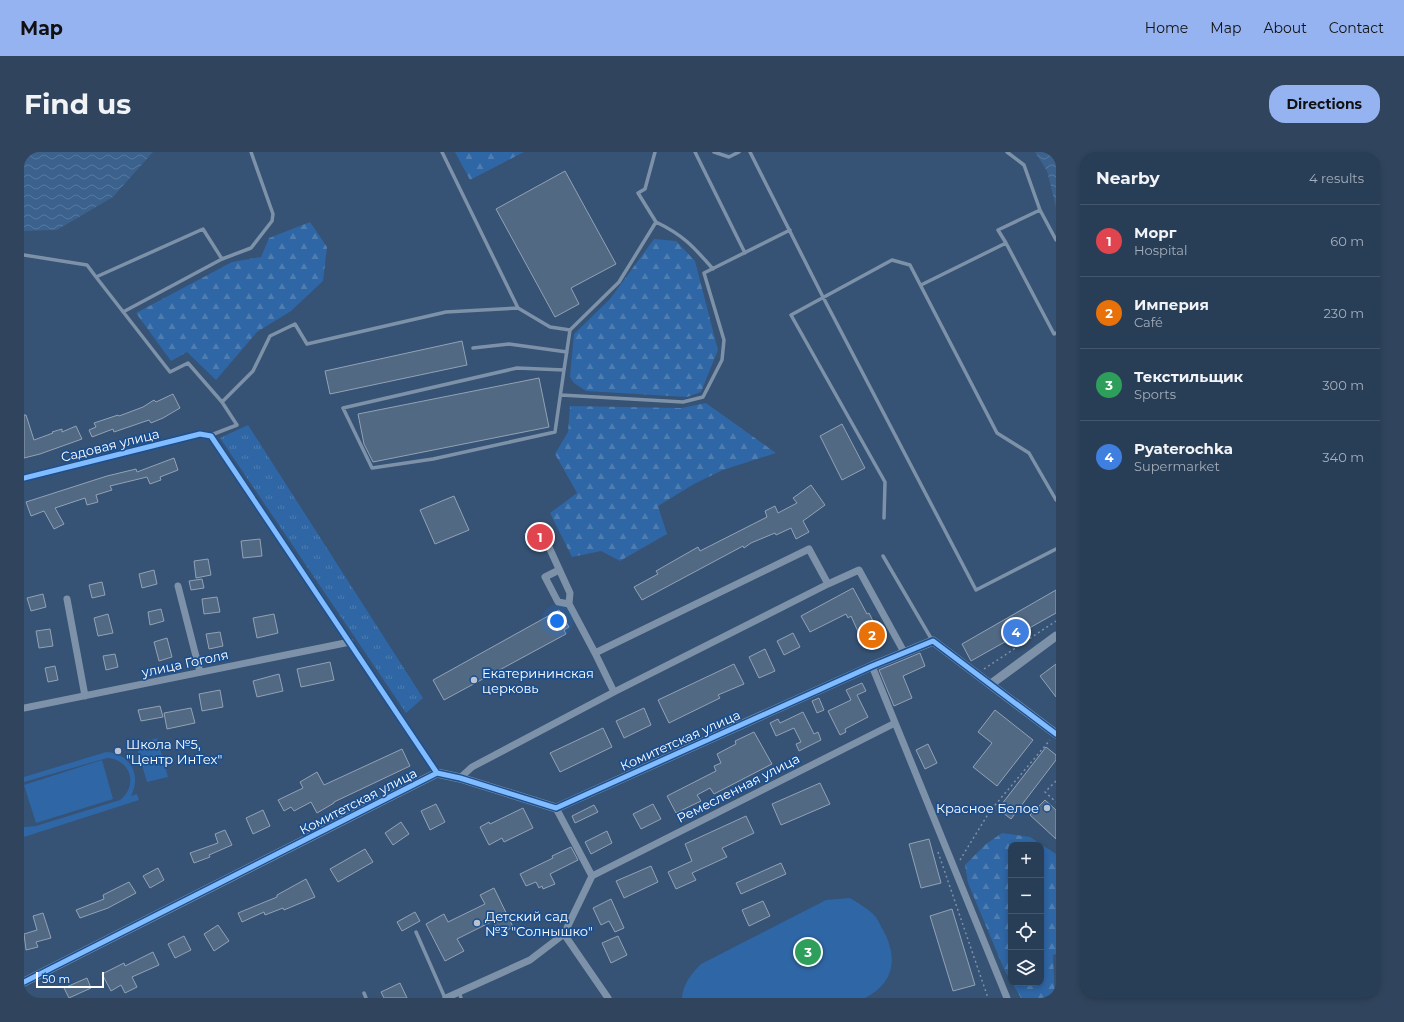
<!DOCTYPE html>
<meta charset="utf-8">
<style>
:root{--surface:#283e57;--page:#30455d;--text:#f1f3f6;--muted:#a5aeba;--line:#44576d;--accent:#95b2f1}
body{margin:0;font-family:Montserrat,sans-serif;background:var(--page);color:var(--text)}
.controls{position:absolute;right:12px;bottom:12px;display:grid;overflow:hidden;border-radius:8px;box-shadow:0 2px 6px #0003}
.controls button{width:36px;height:36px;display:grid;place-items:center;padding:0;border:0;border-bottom:1px solid var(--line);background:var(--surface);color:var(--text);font:20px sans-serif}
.scale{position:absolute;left:12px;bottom:10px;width:68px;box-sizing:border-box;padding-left:4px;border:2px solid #fff;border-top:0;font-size:11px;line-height:14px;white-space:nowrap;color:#fff;-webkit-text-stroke:3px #1b4f8f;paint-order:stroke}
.you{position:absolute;left:533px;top:469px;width:14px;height:14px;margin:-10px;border:3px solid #fff;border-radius:50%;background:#1a73e8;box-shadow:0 0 0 6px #1a73e833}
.badge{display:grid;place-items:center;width:26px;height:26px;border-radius:50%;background:var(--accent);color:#fff;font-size:13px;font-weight:700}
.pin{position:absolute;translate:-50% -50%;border:2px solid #fff;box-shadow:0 1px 4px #0006}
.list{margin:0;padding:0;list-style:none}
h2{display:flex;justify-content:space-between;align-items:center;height:52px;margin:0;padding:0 16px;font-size:17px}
h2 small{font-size:13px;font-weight:400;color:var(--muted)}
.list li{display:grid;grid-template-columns:26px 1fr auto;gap:12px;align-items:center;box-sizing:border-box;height:72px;padding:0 16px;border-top:1px solid var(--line)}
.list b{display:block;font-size:15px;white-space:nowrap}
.list p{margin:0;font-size:13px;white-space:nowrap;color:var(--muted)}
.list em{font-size:13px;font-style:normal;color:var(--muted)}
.icon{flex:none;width:22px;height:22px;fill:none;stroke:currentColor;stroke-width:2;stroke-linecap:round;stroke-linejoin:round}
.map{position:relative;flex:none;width:1032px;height:846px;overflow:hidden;border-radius:16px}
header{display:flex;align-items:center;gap:24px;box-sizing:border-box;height:56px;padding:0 20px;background:var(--accent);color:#111}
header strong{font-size:19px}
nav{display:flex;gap:22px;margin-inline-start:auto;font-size:14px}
.intro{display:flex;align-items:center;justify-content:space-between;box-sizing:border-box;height:96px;padding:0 24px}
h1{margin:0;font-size:28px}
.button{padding:10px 18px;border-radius:16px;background:var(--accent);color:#111;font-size:14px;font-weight:700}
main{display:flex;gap:24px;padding:0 24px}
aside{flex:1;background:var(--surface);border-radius:16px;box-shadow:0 2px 6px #0003}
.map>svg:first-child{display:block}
</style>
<header>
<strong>Map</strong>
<nav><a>Home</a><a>Map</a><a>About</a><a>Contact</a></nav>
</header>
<div class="intro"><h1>Find us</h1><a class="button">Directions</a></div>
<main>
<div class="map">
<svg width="1032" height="846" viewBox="0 0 1032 846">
<defs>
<pattern id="forest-firs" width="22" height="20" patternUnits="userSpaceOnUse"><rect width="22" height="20" fill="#2f66a5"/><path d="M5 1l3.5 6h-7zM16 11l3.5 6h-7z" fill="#4e7db2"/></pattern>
<pattern id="park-tufts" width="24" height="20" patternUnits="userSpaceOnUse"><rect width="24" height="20" fill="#2f66a5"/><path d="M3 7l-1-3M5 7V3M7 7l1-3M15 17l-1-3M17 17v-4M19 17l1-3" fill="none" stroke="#4e7db2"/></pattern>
<pattern id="water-waves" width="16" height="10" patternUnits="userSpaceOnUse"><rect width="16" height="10" fill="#3b618d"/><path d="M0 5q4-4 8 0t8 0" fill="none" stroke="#58799e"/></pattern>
</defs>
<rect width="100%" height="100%" fill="#365274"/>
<path fill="#2f66a5" d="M133,586L144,625L123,630L112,593Z
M82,600C106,601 118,623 107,644L113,642L115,648L0,685V675L12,674L96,648C115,633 106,607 83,606L0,630V625Z
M78,608L89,647L12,671L0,633Z
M826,746C834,751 843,756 849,762C854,766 856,773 859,778C874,805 871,831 841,846H658C659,832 667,822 677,812L802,748Z"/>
<path fill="url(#forest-firs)" d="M431,0H500L446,28Z
M286,70L303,95L299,129L267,159L233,180L192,228L163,200L147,209L112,161L208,110L237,105L245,86Z
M630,87L652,89L671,109L694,198L677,240L663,245L562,239L550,231L546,225L550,182L586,147Z
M682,251L752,301L699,318L670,332L634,354L643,382L596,409L577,399L548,405L526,361L553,341L531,302L544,280L546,254L657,256Z
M978,681L1006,685L1032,702V802L1029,803L1031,846H997L988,831H1017V693H987V830L980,817L944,731L941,713L962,692Z"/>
<path fill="url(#park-tufts)" d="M224,273L399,546L382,561L196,286Z"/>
<path fill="url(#water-waves)" d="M0,0H129L89,45L33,78L0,79Z
M1011,0H1032V55L1023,19Z"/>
<path fill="#526984" stroke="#92a2b6" d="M541,19L592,112L547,136L555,152L531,165L472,57Z
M438,189L443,213L306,242L301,219Z
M515,226L525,275L349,310L340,292L334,262Z
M149,242L156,256L139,266L127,271L125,268L90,280L89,277L68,285L65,278L72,275L70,271L94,263L95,264L119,255L130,248L132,250Z
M0,263H2L10,288L29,281L28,280L38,277V280L52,274L58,287L16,302L0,306Z
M818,272L841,316L818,328L796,284Z
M150,306L154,318L136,325L137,328L126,332L123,325L86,334L88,338L72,343L74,350L63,353L61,346L31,356L40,372L30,377L20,359L7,364L2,350L83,324L112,317L113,320Z
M787,333L801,353L779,369L785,380L772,387L767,376L752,383L751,381L727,391L720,396L719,394L618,448L610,435L634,422L632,419L674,395L676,399L743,365L741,359L751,354L754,361L773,351L769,346Z
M430,344L445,378L411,392L396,358Z
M520,371L529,388L510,398L501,382Z
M236,387L238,404L219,406L217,389Z
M184,407L187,423L172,426L170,409Z
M130,418L133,432L118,436L115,422Z
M178,427L180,436L167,438L165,429Z
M78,430L81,443L68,446L65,433Z
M829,436L843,462L845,461L858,487L841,495L827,464L824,466L822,462L786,480L777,464Z
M1032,438V461L947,509L938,492Z
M19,442L22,455L7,459L3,446Z
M193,445L196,460L180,462L178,447Z
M137,457L140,469L126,473L124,460Z
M535,458L545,475L540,478L542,482L420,548L409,528Z
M84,462L89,481L74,484L70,466Z
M250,462L254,481L233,486L229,466Z
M26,477L29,494L15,496L12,479Z
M196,480L199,494L185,497L182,482Z
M769,481L776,495L760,503L753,489Z
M143,486L148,505L135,509L130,490Z
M741,497L751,519L735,526L725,505Z
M896,501L901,514L879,524L888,546L870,554L855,518Z
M91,502L94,515L82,518L79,504Z
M306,510L310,528L277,535L273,517Z
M710,512L720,532L694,543L696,546L645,571L634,548Z
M1032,512V545L1016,524Z
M31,514L34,528L24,530L21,516Z
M255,522L259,539L233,545L229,529Z
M838,531L842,539L833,543L844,565L821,577L822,580L816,583L804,559L827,548L822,538Z
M196,538L199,555L178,559L175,542Z
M795,546L800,558L793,561L788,549Z
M136,554L139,565L117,569L114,558Z
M167,556L171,571L143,577L140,561Z
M620,556L627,573L600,586L592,569Z
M971,558L1009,588L973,634L949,615L968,591L954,580Z
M779,560L790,582L794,580L797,588L775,599L772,592L777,590L770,576L752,584L746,571L754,567L756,571Z
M579,576L588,595L536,620L526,601Z
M730,580L748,612L690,642L686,636L673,643L677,649L652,661L643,644L692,619L690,614L697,611L693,602L712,592L711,589Z
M904,592L913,611L901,617L892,598Z
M1022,595L1032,603V608L987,667L974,657Z
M378,597L386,614L310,650V651L293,661L287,650L270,659L267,655L260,659L254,648L279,636L276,630L293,620L300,633Z
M796,631L806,652L757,673L748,652Z
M1021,648L1032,658V687L1006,663Z
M412,652L421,670L406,678L397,659Z
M629,652L637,667L617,677L609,662Z
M570,653L574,660L551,671L548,664Z
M499,656L509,676L480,690L478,686L465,693L456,675L465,670L466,672Z
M239,658L246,674L229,682L222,666Z
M722,664L730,681L698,696L703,705L668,721L672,728L652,737L644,720L668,709L661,692Z
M377,670L385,682L369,693L361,681Z
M201,678L208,693L185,703L186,705L170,711L166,701L194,691L191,682Z
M583,679L588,691L567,702L561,690Z
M905,687L917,731L897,736L885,692Z
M547,695L554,708L526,722L531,732L519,737L518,734L515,736L512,730L502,734L496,722L529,706L528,704Z
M341,697L349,710L314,730L306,717Z
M757,711L762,722L717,742L712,731Z
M627,714L634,730L600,746L592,729Z
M134,716L140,728L126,736L119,724Z
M282,727L291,745L260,758L259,756L241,763L240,760L218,770L214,761L253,745V743Z
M105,730L112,741L84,756L56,766L52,758L80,747L79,743Z
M470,736L489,775L475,782L469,769L433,787L440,799L421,809L402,772L420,762L424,770L461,752L456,743Z
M587,747L600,776L591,780L585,769L577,773L569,756Z
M739,749L746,764L725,774L718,758Z
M928,757L951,833L929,839L906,764Z
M391,760L396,769L378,779L373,770Z
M19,761L27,786L12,790L14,795L2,798L0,782L13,778L9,764Z
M194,773L205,789L190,799L180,782Z
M160,784L167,798L151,806L144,792Z
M594,784L603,803L587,811L578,791Z
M129,800L135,813L108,825L113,835L101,841L97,833L87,839L78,822L100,811L101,814Z
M63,826L67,836L45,846L40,836Z
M376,831L383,846H360L357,840Z"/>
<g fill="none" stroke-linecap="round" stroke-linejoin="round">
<path stroke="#7d92a8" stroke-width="1.5" stroke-dasharray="2 3" stroke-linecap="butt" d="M960,517L1032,469
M1032,629L1021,640L1032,650
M914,700L964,846
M936,708L966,659L1026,588"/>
<path stroke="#7d92a8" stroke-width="3.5" d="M418,0L494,156
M631,0L621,37L614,41L632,70
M671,0L721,101
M690,0L705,5L715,0
M726,0L799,145L952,438L1032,397
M983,0L1000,13L1016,58
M982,91L974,78L1016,58L1032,88
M0,103L63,113L72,125
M897,133L982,91L1030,182L1032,181
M99,160L198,107
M449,196L485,192L543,200
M493,216L540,218L531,280L409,307L348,316L319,256Z
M540,218L546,178L595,130L632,70C659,83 669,94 689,117
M537,243L659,250L679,245L698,208L700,188L680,121L766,78
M198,250L164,211L146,220L72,125L179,77L198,107L227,96L248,69L249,62L227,0
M187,283L213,273L198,250L229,219L246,184L271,172L283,192L422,160L494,156L526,175L546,178
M860,366L861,330L767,163L868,108L886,113L973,281L1005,301L1032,348
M859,404L908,488
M392,780L421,846
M435,840L437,846
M340,841L342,846"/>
<path stroke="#7d92a8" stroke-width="7" d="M0,326L176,282L187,284L413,621
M525,395L546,441L545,452L571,501
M535,418L521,425L534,450L545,452
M804,432L590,540L571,501L785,397L804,432L835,418L880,500
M154,434L176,520
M43,447L61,544
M848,514L983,846
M0,556L326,490
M436,626L448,615L590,540
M568,724L871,571
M540,782L584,846
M422,846L506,808L540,782L568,724L532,656"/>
<path stroke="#7d92a8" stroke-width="9" d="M967,532L1032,484
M0,830L413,621L436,626L532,656L848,514L909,489L1032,582"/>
<g stroke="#1b4f8f" stroke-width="8">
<path id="cycleway" d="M0,326L176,282L187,284L413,621
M0,830L413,621L436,626L532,656L848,514L909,489L1032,582"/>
</g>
<use href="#cycleway" stroke="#80bcff" stroke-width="5"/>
</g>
<g fill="#b9c2ce" stroke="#1b4f8f" stroke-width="1.5">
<circle cx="450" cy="528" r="4"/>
<circle cx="94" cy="599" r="4"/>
<circle cx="1023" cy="656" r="4"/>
<circle cx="453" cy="771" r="4"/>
</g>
<g text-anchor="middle" stroke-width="3.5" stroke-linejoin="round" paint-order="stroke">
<g font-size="13" fill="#fff" stroke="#1b4f8f">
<text transform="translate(86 293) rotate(-14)" y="5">Садовая улица</text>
<text transform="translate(161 511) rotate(-12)" y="5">улица Гоголя</text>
<text transform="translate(656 588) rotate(-24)" y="5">Комитетская улица</text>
<text transform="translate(714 636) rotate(-27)" y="5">Ремесленная улица</text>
<text transform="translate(334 649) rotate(-27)" y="5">Комитетская улица</text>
</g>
<g font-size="13" fill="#fff" stroke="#1b4f8f" text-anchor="start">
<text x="458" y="526">Екатерининская<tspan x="458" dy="15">церковь</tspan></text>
<text x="102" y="597">Школа №5,<tspan x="102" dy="15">"Центр ИнТех"</tspan></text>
<text x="1015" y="661" text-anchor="end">Красное Белое</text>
<text x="461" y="769">Детский сад<tspan x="461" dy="15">№3 "Солнышко"</tspan></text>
</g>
</g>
</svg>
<div class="controls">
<button>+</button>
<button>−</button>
<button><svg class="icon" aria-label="locate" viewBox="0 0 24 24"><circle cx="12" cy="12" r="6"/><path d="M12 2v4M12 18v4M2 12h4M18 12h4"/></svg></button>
<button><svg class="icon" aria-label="layers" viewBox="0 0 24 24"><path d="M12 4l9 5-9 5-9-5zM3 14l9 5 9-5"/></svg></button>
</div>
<div class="scale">50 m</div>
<div class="you"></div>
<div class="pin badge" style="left:516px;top:385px;background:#e0444e">1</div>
<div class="pin badge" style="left:848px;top:483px;background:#e8710a">2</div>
<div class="pin badge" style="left:784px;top:800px;background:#2e9e5b">3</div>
<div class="pin badge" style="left:992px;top:480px;background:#3f7fe0">4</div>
</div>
<aside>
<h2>Nearby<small>4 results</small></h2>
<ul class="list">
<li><span class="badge" style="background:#e0444e">1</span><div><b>Морг</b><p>Hospital</p></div><em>60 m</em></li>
<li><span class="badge" style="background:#e8710a">2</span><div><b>Империя</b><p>Café</p></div><em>230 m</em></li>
<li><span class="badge" style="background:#2e9e5b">3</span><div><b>Текстильщик</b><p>Sports</p></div><em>300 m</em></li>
<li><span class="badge" style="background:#3f7fe0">4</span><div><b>Pyaterochka</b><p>Supermarket</p></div><em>340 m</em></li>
</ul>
</aside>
</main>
